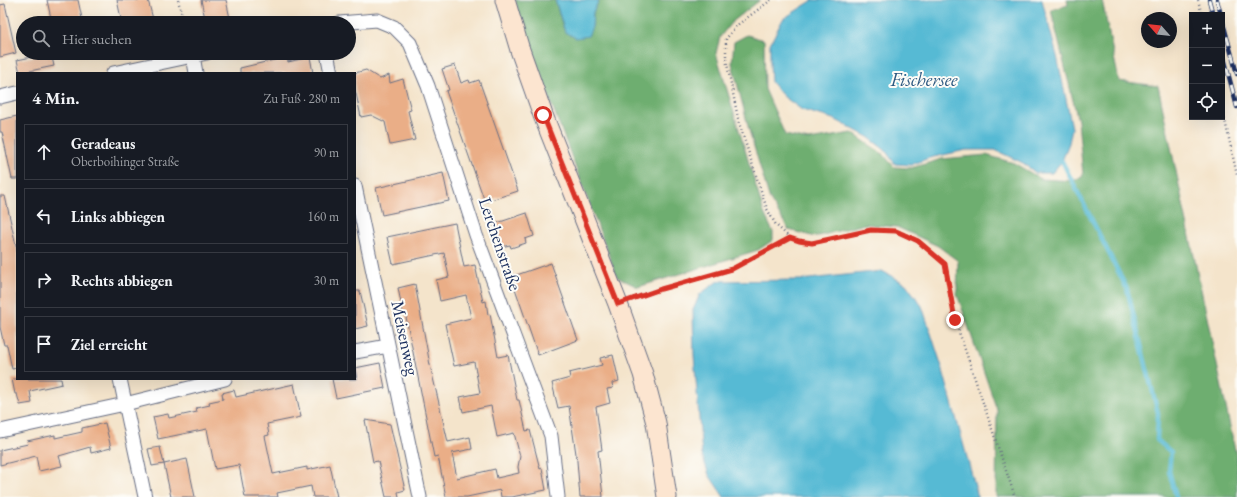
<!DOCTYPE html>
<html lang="de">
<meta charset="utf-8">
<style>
:root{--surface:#171b24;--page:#20242c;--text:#f1f3f6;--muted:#9ea1a6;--line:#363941}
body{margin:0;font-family:"EB Garamond",serif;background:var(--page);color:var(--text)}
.controls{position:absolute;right:12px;top:12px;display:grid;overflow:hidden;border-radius:0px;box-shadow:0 4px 16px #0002}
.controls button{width:36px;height:36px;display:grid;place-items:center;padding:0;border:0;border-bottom:1px solid var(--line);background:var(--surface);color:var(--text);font:20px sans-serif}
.compass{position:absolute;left:1141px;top:12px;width:36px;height:36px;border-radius:50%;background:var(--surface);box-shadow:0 4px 16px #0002;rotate:297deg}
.stop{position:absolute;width:12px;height:12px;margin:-9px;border:3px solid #d93025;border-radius:50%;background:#fff}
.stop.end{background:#d93025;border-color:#fff;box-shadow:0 1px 4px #0008}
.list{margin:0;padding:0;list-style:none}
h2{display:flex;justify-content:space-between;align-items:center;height:52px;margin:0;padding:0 16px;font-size:17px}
h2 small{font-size:13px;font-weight:400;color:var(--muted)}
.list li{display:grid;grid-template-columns:26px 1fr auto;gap:12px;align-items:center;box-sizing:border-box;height:56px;margin:0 8px 8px;padding:0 8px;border:1px solid var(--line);border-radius:0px}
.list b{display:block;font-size:15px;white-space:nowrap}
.list p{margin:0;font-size:13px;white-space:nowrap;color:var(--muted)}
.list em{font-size:13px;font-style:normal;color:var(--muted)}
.icon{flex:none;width:22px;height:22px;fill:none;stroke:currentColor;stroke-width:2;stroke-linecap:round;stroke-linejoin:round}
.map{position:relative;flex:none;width:1237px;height:497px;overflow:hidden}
.search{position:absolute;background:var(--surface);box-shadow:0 4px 16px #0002;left:16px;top:16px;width:340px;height:44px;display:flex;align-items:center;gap:10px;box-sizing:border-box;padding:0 14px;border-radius:22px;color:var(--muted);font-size:15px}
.panel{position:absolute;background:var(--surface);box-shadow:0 4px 16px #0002;left:16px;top:72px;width:340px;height:308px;border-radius:0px}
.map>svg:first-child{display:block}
</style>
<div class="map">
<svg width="1237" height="497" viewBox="0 0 1237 497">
<rect width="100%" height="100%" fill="#fdfcf7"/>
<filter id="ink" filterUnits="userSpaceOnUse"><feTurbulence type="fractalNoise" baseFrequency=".025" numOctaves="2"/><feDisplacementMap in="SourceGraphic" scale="8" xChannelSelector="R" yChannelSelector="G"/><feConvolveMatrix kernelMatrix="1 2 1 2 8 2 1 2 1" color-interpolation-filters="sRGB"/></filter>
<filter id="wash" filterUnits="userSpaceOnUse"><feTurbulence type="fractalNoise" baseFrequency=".012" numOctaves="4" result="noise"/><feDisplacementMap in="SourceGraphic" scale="16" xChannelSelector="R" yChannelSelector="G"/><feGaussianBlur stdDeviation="0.9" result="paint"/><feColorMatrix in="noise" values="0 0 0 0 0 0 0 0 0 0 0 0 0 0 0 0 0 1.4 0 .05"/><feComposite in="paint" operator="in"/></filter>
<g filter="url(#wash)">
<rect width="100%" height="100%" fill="#f4e4cb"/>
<path fill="#6eae70" stroke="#446e67" d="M515,0H555L565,32L592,27L593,12L599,0H760L731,23L720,37L716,53L764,213L773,232V240L758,250L638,287L617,277L524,31Z
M1067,0H1102L1119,81L1158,86L1237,459V497H996L997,410L957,294L958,261L938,246L897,227L865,224L815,237L789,230L770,200L749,130L732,63L734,42L747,35L764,40L765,89L785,135L809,140L852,133L883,154L894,167L911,168L942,159L986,155L1014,163L1041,179L1074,181L1083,175L1078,121L1051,10L1068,5Z"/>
<path fill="#56bad4" stroke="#387499" d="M555,0H599L593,12L592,27L588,36L576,38L565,32Z
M813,0H1042L1057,56L1072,128L1069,143L1062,161L1052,173H1036L1023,163L995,150H966L929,158L911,165L895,164L885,150L868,137L834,119L802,110L783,96L771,82L770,63V44L783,19Z
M882,271L906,284L922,306L942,367L978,497H724L709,475L702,455L694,355L693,310L700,294L718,281L800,280Z"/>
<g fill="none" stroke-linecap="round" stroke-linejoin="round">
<path stroke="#56bad4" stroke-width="4.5" d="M1062,161L1127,289L1158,413L1157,440L1171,452L1169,471L1176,497"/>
</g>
<g id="blocks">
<path fill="#eaae87" d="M47,0H78L83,23H52Z
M117,0H148L154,23H122Z
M201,0H226L231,23H206Z
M5,4L16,53L0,57V5Z
M51,53L54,66L20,73L17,60Z
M287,57L288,62L310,57L313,73H240V68Z
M455,65L461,83L469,80L470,83L479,80L518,191L485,202L446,91L449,90L442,69Z
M366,70L380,79L389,75L390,83L403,79L411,110L408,111L415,140L390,145L385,122L371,115L361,117L355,89V73Z
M17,116V179H12L2,132H0V120Z
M443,173L449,201L382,215L376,188Z
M0,196H5L17,250V368L12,369L7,345H4L0,327Z
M527,213L534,236L525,239L526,243L511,248L510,245L501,247L494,224Z
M455,223L464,267L475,265L483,302L486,301L488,315L490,314L498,357L508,355L517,400H519L526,431L530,430L540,469L542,468L546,490L512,497H501L500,490L467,497H446L438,456L434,457L405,312L403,313L398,288L415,284L430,365L448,442L470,437L472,449L452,453L457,478L495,469L497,478L519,473L518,467L520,456L514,433L497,437L491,406L463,412L460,397L480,393L474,362L454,366L445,324L471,318L466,295L440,301L436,280L449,277L444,253L393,264L387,237Z
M551,263L578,340L538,355L511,277Z
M355,291H360L368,326L355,329Z
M613,355L619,381L612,383L613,388L607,389L610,403L596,407L602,450L598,451L603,497H580L577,461L569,406L558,408L552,383L570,378L569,373L602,365L600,358Z
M380,363L385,388L336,398L332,379H357L355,368Z
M12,379H61L62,384L30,391L32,403L20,405L17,394H15Z
M294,384L301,417L267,424L269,435L265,436L273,474L307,467V470L330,465L337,497H313L311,486L277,493L278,497H245L239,465L215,469L207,429L158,439L153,417L168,414L169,418L197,412L196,408L210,405L209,402L223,399L222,393L234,390L236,397Z
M365,420L390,424L405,490L398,492L399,497H386L378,461L373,462Z
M105,423L111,448L91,453L90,447L59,456L62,466L39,471L36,456L0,465V450L28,444L27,441L55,435V438L82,432V428Z
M160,447L164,464L152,466L148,449Z
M187,459L195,497H171L164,464Z"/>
</g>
</g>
<g filter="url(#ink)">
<use href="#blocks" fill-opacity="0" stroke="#676e84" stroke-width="1"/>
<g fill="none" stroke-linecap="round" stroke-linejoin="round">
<g stroke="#676e84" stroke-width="15">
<path id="minor" d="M339,23L377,20L394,27L410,43L428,86L476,235L551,436L558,497
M327,53L331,73
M193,56L196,73
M113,73L207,53
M0,97L17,93
M355,186L420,497
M355,352L388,346
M120,379L145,497
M0,431L125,404L225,379"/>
</g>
<g stroke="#676e84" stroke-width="21">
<path id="secondary" d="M505,0L520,50L543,115L618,304L643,374L656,423L667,497"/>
</g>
<path stroke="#676e84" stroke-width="2.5" stroke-dasharray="1 3" stroke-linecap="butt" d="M178,0L184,23
M771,0L736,26L726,39V59L739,123L767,209L776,225L790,238
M1198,0L1202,15
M1222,107L1237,175
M633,298L661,289L732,269L790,238L812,243L871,230L897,231L918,241L945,264L955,320L1015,497"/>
<use href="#minor" stroke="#fff" stroke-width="13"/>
<use href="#secondary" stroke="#fce5d0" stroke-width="19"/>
<g stroke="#1b2f5e" stroke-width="4.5">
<path id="rail" d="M1209,0L1213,15
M1217,0L1221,15
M1222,19L1237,74
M1222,50L1237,107"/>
</g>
<use href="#rail" stroke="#fdfcf7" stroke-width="3" stroke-dasharray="9" stroke-linecap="butt"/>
</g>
</g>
<g fill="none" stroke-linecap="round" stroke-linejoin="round" filter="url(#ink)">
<path stroke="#d93025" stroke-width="5" d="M543,115L618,304L661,289L732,269L790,238L799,241L812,243L871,230L896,231L918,241L945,264L955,320"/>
</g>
<g text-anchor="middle" stroke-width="4" stroke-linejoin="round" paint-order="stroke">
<g font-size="18" fill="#1b2f5e" stroke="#fdfcf7">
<text transform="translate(500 244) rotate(71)" y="6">Lerchenstraße</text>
<text transform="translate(405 338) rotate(78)" y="6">Meisenweg</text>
</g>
<g font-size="19" font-style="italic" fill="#2d5981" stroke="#fdfcf7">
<text x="924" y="86">Fischersee</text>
</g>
</g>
</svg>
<div class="controls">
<button>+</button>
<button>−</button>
<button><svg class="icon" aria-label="locate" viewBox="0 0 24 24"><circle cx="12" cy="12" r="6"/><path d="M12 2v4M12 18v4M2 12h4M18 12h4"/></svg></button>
</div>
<svg class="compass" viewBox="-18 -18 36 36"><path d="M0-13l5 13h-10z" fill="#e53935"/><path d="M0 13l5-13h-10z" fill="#9ea1a6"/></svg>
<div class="stop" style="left:543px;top:115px"></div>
<div class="stop end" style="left:955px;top:320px"></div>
<div class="search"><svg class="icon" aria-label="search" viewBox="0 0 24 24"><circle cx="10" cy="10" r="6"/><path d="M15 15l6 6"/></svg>Hier suchen</div>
<section class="panel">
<h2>4 Min.<small>Zu Fuß · 280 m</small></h2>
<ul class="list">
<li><svg class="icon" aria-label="ahead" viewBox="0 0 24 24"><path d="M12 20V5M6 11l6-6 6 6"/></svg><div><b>Geradeaus</b><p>Oberboihinger Straße</p></div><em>90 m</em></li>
<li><svg class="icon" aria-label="left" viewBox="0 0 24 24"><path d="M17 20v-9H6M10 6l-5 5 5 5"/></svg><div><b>Links abbiegen</b></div><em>160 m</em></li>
<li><svg class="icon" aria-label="right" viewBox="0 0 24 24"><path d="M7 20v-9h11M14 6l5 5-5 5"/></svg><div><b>Rechts abbiegen</b></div><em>30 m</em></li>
<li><svg class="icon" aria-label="arrive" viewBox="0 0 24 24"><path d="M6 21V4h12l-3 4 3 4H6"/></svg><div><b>Ziel erreicht</b></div></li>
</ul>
</section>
</div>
